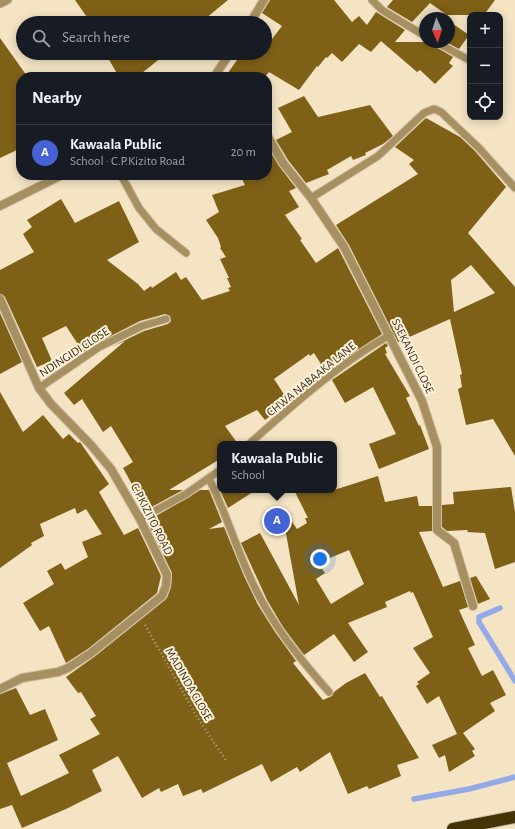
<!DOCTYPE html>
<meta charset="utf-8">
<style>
:root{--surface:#171b24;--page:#242831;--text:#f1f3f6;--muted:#9ea1a6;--line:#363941;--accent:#4663d6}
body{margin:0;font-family:"Alegreya Sans",sans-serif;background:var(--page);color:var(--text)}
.controls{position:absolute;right:12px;top:12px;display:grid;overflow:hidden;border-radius:8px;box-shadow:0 2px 10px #0003}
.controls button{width:36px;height:36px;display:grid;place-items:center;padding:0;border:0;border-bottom:1px solid var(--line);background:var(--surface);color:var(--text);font:20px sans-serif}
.compass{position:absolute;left:419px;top:12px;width:36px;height:36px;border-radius:50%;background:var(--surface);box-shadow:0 2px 10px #0003;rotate:177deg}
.you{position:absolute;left:320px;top:559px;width:14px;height:14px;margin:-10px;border:3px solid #fff;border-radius:50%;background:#1a73e8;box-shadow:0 0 0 6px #1a73e833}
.badge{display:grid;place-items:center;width:26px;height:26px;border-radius:50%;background:var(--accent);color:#fff;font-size:13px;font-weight:700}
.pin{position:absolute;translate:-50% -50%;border:2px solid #fff;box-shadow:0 1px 4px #0006}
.popup{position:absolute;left:217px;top:441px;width:120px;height:52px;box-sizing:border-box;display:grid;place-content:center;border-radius:8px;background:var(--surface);filter:drop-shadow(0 1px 3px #0005);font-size:13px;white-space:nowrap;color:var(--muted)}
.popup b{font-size:15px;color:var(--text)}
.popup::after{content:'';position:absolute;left:50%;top:100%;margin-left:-8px;border:8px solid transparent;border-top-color:var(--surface)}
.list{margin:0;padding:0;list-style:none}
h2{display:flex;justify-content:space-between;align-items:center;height:52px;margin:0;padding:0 16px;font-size:17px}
h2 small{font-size:13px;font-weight:400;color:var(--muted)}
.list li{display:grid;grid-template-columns:26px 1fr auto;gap:12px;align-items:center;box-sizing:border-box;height:56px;padding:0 16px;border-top:1px solid var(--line)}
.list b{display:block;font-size:15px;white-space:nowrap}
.list p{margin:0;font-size:13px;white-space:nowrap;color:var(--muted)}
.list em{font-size:13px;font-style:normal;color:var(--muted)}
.icon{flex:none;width:22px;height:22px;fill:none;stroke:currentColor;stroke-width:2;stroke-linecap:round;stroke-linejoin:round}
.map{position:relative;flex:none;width:515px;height:829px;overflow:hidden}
.search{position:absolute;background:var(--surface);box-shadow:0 2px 10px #0003;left:16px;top:16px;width:256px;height:44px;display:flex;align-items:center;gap:10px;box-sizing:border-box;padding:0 14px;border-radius:22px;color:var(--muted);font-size:15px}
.panel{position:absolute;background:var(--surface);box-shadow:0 2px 10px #0003;left:16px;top:72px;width:256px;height:108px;border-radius:16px}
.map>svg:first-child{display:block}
</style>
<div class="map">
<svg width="515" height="829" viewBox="0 0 515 829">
<rect width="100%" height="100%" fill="#f4e4c4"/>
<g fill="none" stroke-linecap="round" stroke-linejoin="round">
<path stroke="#93a9e8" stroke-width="5.5" d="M500,608L479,617V622L515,681
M414,799L469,789L515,777"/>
</g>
<path fill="#7f6017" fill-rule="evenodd" d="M75,0H228L200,23H166L161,18L153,23H91Z
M270,0H334L352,22L359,16L367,25L376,12L405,30L395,42H431L434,46L453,57L449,63L453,66L435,84L420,70L417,72L381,41L371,52L359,44L342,62L332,53L327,58L326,57L318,67L317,66L299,90L269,72L265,77H225L242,53H265V48L282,26L262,13Z
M393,0H495L484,15H447L430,3L412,22L387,7Z
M449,21L469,35L459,49L446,42H449Z
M0,38L27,76L21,77V148L0,158Z
M116,53H167L137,77H119L108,58Z
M304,96L318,117L370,105L393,136L383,144L365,153L366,155L353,160L351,156L327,170L329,174L306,183L288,160L276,140L292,132L278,108Z
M426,118L460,137L475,151L506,187L468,233L515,287V456L493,419L466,425L458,389L462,387L460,375L462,374L450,319L398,342L349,245L336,225L418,174L409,164L414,160L395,147ZM471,265L495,293L454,312L451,280Z
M267,146L279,166L296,188L289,191L299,207L285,215L302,239L300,240L316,263L338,248L382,334L326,372L314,353L310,356L309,354L274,379L289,402L265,420L257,410L225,426L238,444H220V459L169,490H183L146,510L123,468L133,462L111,426L103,432L82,399L74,405L64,393L125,341L111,347L144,331L168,324L171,321L170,316L165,314L140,321L97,343L83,352L66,326L42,338L52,361L37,367L5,297L0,294V270L34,252L23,234L32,227L27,220L61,199L75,223L119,201L139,242L107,260L138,284L144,291L151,286L152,288L176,272L181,280L186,277L202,300L230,291L228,288L231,287L227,278H229L220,259L226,257L220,248L221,247L218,238L206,220L219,212L212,195L245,185L240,175H267Z
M0,313L22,362L0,374Z
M386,343L388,346L385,348L387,353L385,354L410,396L406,398L419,426L420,425L429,449L379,469L369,444L396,434L373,387L345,403L332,380Z
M0,392L23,432L43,415L63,439L69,434L78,443L80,442L109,484L99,492L124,535L138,528L161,576L157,593L88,649L66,663L49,626L40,631L23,603L54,584L47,571L61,563L65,570L88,557L82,542L102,534L86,509L77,514L75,508L40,524L44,536L31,543L32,545L0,568Z
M378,476L385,502L417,496L419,506H432V531L419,532L443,587L460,581L468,607L459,610L475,645L468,648L482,676L493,670L506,695L490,703L495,711L463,733L475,749L472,751L475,756L449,772L445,755L439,758L432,745L457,734L439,696L427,704L416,686L419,684L417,682L430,673L413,648L433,637L413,592L411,593L410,591L385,602L387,607L348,623L368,652L354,662L334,634L304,655L283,627L267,600L241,543L260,533L299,605L281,506L297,529L307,523L305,518H308L294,490H334ZM349,550L364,584L331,604L316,579L325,573L318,563Z
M511,487L515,512V562L495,569L485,533L467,532L468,530L447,531L442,527V505L454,504L453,492Z
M200,490H209L222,522L209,529L224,527L244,576L258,605L275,632L296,661L293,663L323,700L332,696L334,692L346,683L365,673L380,697L382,696L419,758L397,765L401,776L369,789L367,786L348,794L330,752L300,772L297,767L271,782L262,764L203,793L201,789L183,796L178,784L161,792L159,788L142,798L118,756L92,770L102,791L66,809L22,828L12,805L0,809V694L16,688L30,715L45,709L58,740L7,763L21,796L69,773L59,755L100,734L90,719L96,716L81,692L78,693L66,677L94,657L167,598L171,587L172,573L148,523L152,521L151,519Z
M220,490H256L228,508Z
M476,576L490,599L478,604L470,578Z"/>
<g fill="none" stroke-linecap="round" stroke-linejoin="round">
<g stroke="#cec0a4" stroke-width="9">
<path id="service" d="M372,0L382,10L425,36
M0,4L8,0
M436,42L469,60
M121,175L139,208L156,229L186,253
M311,198L378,156L424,113L434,109L441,112L479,148L515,188
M39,388L99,347L142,326L166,319
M249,444C293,405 338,364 390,335
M209,479C227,514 237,552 255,588C274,627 300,659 329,692
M140,519L186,494L220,470"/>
</g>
<g stroke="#cec0a4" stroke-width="10">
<path id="minor" d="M250,23L264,0
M214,77L230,53
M267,135L283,163L311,198L344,247L422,401L437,447V530L454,543L473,606
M0,206L62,175
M0,299L39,388L51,404L91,445L111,469L140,519L167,575L166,586L162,596L91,653L68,668L58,672L22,678L0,689"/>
</g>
<g stroke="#cec0a4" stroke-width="14">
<path id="motorway" d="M453,829L515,817"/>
</g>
<path stroke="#b1a48b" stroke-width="2.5" stroke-dasharray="1 3" stroke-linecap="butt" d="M145,625L197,717L227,762"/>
<use href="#service" stroke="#a68f60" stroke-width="7"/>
<use href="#minor" stroke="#a68f60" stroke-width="8"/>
<use href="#motorway" stroke="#463409" stroke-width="12"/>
</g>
<g text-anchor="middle" stroke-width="4" stroke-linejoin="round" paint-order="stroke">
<g font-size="12" fill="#352f23" stroke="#fff2d8">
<text transform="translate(74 352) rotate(-33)" y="4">NDINGIDI CLOSE</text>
<text transform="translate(413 356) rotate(64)" y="4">SSEKANDI CLOSE</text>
<text transform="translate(311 379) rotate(-39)" y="4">CHWA NABAAKA LANE</text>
<text transform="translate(152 519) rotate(63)" y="4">C.P.KIZITO ROAD</text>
<text transform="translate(189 684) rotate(60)" y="4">MADINDA CLOSE</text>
</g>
</g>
</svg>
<div class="controls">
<button>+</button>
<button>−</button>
<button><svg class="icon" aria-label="locate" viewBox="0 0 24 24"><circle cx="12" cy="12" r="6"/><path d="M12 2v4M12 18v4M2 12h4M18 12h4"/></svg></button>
</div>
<svg class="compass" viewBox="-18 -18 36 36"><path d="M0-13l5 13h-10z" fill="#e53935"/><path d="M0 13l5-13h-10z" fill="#9ea1a6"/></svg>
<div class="you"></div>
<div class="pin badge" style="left:277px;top:521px">A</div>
<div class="popup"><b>Kawaala Public</b>School</div>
<div class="search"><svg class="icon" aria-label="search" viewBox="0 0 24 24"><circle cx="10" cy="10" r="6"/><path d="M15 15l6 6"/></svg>Search here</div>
<section class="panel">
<h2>Nearby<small></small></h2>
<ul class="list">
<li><span class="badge">A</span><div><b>Kawaala Public</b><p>School · C.P.Kizito Road</p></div><em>20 m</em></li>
</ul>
</section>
</div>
